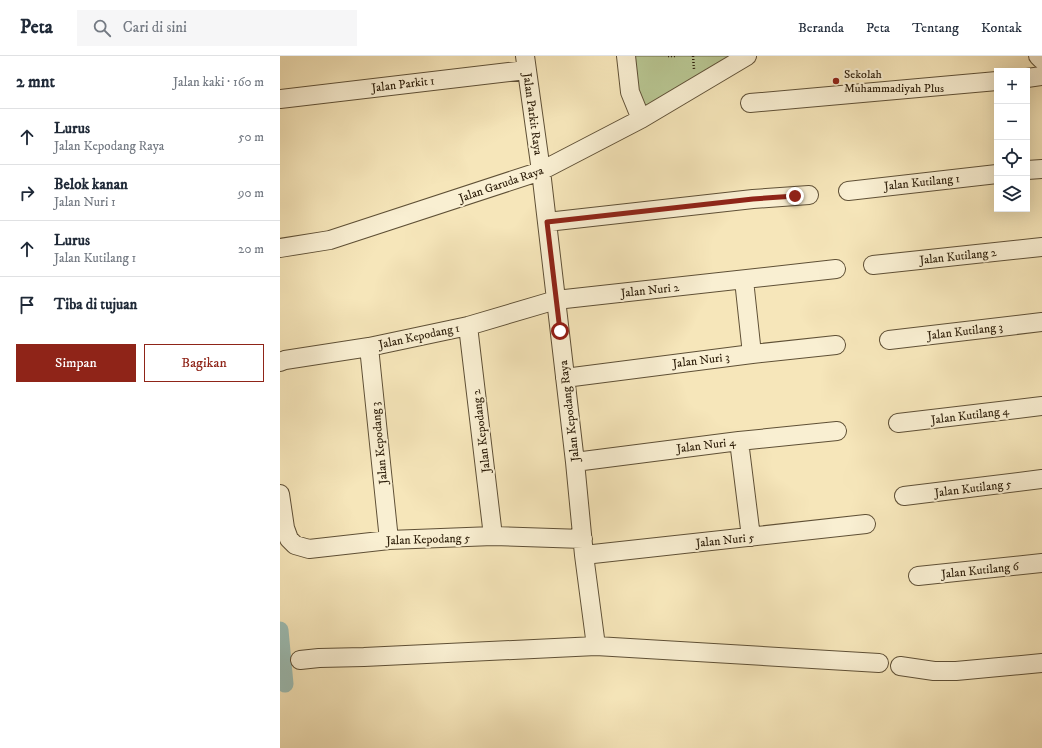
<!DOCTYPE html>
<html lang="id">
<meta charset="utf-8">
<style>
:root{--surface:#fff;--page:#f6f6f7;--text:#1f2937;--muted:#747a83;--line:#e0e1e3;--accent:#8f2418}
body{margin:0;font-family:"IM FELL DW Pica",serif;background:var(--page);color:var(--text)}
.controls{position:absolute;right:12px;top:12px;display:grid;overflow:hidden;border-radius:0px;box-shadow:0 4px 16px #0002}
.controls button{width:36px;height:36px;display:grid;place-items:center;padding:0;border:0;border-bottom:1px solid var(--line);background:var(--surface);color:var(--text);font:20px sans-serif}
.stop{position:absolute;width:12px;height:12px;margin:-9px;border:3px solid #8f2418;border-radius:50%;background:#fff}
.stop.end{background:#8f2418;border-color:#fff;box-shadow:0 1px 4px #0008}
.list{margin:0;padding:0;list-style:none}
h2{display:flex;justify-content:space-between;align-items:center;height:52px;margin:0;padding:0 16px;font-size:17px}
h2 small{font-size:13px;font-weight:400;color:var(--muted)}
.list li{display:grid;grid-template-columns:26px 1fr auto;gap:12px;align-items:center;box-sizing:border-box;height:56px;padding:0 16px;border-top:1px solid var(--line)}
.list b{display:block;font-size:15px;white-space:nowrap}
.list p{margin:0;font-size:13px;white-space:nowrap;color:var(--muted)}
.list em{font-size:13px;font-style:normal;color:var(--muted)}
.actions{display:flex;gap:8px;padding:12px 16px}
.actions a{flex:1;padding:9px 0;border:1px solid var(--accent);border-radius:0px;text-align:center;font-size:14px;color:var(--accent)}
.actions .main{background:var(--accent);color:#fff}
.icon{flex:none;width:22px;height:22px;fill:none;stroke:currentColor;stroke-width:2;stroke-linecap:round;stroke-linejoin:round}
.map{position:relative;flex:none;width:762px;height:692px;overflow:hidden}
header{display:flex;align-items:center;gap:24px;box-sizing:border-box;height:56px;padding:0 20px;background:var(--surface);border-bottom:1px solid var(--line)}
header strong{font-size:19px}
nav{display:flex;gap:22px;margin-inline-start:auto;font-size:14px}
.search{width:280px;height:36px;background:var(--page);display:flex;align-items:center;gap:10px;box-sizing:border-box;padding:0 14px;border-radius:0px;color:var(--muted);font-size:15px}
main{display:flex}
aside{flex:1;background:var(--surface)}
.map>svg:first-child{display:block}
</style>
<header>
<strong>Peta</strong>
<div class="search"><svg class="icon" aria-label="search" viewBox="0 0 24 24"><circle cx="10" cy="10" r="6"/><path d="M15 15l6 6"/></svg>Cari di sini</div>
<nav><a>Beranda</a><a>Peta</a><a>Tentang</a><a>Kontak</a></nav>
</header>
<main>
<aside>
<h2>2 mnt<small>Jalan kaki · 160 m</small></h2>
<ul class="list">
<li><svg class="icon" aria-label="ahead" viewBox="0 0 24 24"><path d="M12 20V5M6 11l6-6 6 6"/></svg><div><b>Lurus</b><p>Jalan Kepodang Raya</p></div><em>50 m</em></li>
<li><svg class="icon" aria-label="right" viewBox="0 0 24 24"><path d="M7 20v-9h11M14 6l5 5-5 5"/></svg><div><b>Belok kanan</b><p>Jalan Nuri 1</p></div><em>90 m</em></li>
<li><svg class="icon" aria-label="ahead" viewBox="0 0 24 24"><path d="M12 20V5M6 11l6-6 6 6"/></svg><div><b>Lurus</b><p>Jalan Kutilang 1</p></div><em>20 m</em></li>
<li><svg class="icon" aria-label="arrive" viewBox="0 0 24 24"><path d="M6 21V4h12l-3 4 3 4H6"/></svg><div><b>Tiba di tujuan</b></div></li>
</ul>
<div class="actions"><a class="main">Simpan</a><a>Bagikan</a></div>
</aside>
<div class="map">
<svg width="762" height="692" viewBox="0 0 762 692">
<rect width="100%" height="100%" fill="#f6e6ba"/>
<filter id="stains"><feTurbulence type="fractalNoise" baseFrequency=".005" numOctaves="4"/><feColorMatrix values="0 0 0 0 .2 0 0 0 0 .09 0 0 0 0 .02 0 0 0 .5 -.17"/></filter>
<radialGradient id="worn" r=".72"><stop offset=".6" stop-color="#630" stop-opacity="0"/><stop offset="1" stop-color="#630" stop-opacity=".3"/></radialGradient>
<path fill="#b8c692" stroke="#72724e" d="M350,0H464L363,58Z"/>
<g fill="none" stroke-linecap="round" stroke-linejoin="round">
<path stroke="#9dbeb5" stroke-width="17" d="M0,574L5,628"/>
<g stroke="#5f5036" stroke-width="20">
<path id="street" d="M245,0L261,115L295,406L304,499L316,590L599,607
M346,0L350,36L361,63
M758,0L762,4
M747,22L762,20
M0,43L246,14
M470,47L717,25
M747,114L762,113
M568,135L717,118
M267,166L473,143L529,139
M0,192L50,184L261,115L361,63L467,0
M593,209L762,191
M464,224L472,298
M188,270L213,480
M609,284L762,266
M89,291L109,484
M0,306L5,304L89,291L188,270L276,244L556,213
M285,322L472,298L556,289
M618,367L762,350
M459,385L471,481
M295,406L459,385L557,375
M0,438L5,472L9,483L15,489L29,493L109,484L213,480L303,483
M624,440L762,423
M304,499L586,468
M638,520L762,507
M20,604L39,602L84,601L316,590
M620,610L654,615H676L762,607"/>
</g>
<path stroke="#2d1e0a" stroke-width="2.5" stroke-dasharray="1 2" stroke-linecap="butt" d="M388,0H395
M413,0L414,13"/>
<use href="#street" stroke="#f9efd2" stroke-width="18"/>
</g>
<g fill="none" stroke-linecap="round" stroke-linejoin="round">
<path stroke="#8f2418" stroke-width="5" d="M280,275L267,166L473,143L515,140"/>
</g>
<circle fill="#8f2418" stroke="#f9efd2" stroke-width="1.5" cx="556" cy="25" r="4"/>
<g text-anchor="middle" stroke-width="4" stroke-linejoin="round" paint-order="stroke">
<g font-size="12" fill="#2d1e0a" stroke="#f9efd2" text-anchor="start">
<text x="564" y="22">Sekolah<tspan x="564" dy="14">Muhammadiyah Plus</tspan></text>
</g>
<g font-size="12" fill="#2d1e0a" stroke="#f9efd2">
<text transform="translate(123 28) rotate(-7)" y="4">Jalan Parkit 1</text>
<text transform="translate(253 58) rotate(82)" y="4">Jalan Parkit Raya</text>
<text transform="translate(642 126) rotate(-6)" y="4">Jalan Kutilang 1</text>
<text transform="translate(221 128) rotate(-19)" y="4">Jalan Garuda Raya</text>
<text transform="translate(678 200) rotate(-6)" y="4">Jalan Kutilang 2</text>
<text transform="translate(370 234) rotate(-6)" y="4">Jalan Nuri 2</text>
<text transform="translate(685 275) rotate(-7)" y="4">Jalan Kutilang 3</text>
<text transform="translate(139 280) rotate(-12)" y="4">Jalan Kepodang 1</text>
<text transform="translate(421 304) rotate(-7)" y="4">Jalan Nuri 3</text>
<text transform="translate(289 355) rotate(-97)" y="4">Jalan Kepodang Raya</text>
<text transform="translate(690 359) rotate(-7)" y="4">Jalan Kutilang 4</text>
<text transform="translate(201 375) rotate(-97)" y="4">Jalan Kepodang 2</text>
<text transform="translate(99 387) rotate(-96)" y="4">Jalan Kepodang 3</text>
<text transform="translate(426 389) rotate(-7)" y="4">Jalan Nuri 4</text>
<text transform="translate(693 432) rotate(-7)" y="4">Jalan Kutilang 5</text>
<text transform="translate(148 483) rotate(-2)" y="4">Jalan Kepodang 5</text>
<text transform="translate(445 484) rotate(-6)" y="4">Jalan Nuri 5</text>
<text transform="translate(700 514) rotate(-6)" y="4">Jalan Kutilang 6</text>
</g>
</g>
<rect width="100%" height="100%" filter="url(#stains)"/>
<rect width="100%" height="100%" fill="url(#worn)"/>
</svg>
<div class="controls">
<button>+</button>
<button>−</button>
<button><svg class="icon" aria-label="locate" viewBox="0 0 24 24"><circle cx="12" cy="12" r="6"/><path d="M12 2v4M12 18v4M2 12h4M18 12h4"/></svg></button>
<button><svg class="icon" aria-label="layers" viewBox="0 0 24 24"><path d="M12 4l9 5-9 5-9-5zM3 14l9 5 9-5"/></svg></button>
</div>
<div class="stop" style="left:280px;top:275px"></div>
<div class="stop end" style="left:515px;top:140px"></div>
</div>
</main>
